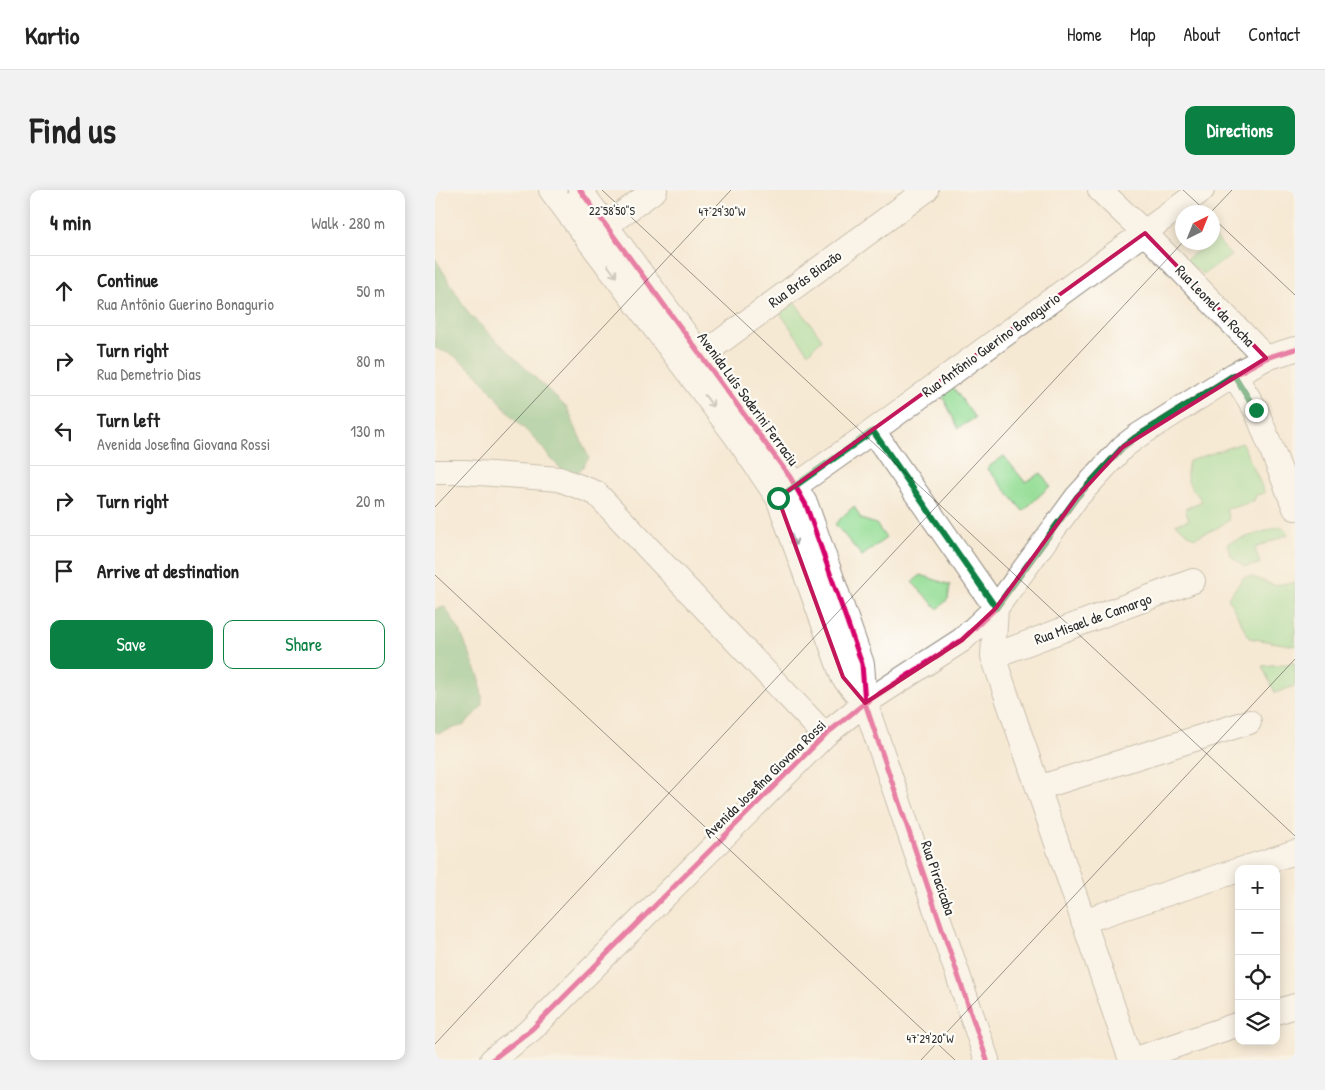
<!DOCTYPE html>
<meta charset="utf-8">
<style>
:root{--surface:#fff;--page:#f2f2f2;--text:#222;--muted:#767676;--line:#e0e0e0;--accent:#0b8043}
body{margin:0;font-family:"Patrick Hand",sans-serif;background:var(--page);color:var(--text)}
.controls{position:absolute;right:15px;bottom:15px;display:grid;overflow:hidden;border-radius:10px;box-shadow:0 2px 12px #0003}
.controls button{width:45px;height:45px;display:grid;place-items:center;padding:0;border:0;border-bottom:1px solid var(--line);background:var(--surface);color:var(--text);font:25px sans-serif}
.compass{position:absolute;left:740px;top:15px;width:45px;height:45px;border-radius:50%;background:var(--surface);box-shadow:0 2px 12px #0003;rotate:43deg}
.stop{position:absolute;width:15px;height:15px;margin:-11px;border:4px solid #0b8043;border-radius:50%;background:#fff}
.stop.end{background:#0b8043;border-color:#fff;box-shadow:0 1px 5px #0008}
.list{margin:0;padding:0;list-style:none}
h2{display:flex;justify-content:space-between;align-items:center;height:65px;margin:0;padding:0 20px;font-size:21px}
h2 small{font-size:16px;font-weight:400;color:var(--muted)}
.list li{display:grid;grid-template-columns:32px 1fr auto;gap:15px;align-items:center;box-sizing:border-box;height:70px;padding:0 20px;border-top:1px solid var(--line)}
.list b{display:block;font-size:19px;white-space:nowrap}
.list p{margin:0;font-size:16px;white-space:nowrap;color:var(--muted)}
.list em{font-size:16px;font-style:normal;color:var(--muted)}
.actions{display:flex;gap:10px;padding:15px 20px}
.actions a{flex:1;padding:11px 0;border:1px solid var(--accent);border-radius:10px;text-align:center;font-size:18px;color:var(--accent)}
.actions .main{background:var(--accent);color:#fff}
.icon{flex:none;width:28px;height:28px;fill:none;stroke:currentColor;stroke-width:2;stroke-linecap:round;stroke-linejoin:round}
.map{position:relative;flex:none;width:860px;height:870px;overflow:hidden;border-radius:10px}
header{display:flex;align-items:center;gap:30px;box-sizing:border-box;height:70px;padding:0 25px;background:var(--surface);border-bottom:1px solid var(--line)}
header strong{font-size:24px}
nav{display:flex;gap:28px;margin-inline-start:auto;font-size:18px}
.intro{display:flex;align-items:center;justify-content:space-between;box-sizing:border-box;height:120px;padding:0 30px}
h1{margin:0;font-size:35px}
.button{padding:12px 22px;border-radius:10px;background:var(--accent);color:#fff;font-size:18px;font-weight:700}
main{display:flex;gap:30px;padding:0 30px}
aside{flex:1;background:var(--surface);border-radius:10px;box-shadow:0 2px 12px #0003}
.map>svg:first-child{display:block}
</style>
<header>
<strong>Kartio</strong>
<nav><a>Home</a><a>Map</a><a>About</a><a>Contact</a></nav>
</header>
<div class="intro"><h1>Find us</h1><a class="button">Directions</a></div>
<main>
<aside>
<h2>4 min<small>Walk · 280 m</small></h2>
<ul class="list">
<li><svg class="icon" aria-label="ahead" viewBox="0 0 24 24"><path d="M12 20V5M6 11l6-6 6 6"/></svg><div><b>Continue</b><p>Rua Antônio Guerino Bonagurio</p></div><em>50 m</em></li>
<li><svg class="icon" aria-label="right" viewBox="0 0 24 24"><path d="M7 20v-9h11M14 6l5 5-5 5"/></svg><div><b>Turn right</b><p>Rua Demetrio Dias</p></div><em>80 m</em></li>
<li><svg class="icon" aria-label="left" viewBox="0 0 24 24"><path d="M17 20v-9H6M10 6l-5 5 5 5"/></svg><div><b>Turn left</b><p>Avenida Josefina Giovana Rossi</p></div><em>130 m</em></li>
<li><svg class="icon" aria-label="right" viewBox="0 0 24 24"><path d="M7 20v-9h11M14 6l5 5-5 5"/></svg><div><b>Turn right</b></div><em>20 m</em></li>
<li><svg class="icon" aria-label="arrive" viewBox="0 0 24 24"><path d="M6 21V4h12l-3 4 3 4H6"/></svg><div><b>Arrive at destination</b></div></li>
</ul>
<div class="actions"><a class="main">Save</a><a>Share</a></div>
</aside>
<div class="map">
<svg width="860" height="870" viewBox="0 0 860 870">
<rect width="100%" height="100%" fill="#fdfcf7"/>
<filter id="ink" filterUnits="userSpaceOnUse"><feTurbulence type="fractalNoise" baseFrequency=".02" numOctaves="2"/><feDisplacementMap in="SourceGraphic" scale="10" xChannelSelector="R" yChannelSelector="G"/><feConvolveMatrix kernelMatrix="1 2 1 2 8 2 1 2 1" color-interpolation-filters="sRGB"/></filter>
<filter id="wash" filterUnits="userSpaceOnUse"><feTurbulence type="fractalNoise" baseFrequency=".0096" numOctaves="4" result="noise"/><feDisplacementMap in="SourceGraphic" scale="20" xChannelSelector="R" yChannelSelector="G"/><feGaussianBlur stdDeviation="1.12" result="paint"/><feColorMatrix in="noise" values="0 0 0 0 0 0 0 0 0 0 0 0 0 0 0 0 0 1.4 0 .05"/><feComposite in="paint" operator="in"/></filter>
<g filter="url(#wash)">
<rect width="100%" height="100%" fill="#f6e9d4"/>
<path fill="#97de98" stroke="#618462" d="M781,48L796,66L768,84L750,70L775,53L778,52V51Z
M356,107L387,149L373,163L342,119Z
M515,193L540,228L523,238L506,203Z
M807,253L830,303L821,305L819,311L801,317L791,319L794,330L782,338L759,348L740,334L754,330L750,319L767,311C756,296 748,292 754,271Z
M569,266L590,292L606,283L615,296L588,321L552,278Z
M419,316L426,329L441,334L451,348L427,366L400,334Z
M846,336L854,344L820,358L825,374L810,377L796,366L793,353Z
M486,385L515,395L513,409L503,419L477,392Z
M809,387H818L838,395L860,392V456L814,448L793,408Z
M860,473V496L840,503L827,476Z"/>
<path fill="#79bd80" stroke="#527456" d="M0,68L34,124L132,218L154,268L138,290L118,271L99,248L79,229L42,184L18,165L0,158Z
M10,417L25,441L45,489L48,515L29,535L3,543L0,542V419Z"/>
</g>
<g filter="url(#ink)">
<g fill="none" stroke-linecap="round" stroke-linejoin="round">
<g stroke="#908a80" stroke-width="26">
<path id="minor" d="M116,0L301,246L343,308L408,487L430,513
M145,0L355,287L371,315L427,474L430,513L552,870
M665,0L710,43L831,168
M158,45L220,0
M255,174L491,0
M799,185L821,220L860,318
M438,241L561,418L558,466L696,870
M0,282H30L124,289L161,303L390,545
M349,304L438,241L767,0
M558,466L758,391
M603,598L814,532
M808,679L860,662
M648,731L804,680
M841,822L860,816
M57,870L97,839L390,545L430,513L527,450L561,418L642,307L688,257L701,247L799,185L831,168L860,159
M698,870L804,834"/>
</g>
<use href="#minor" stroke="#fff" stroke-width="24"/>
<g stroke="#fdfcf7" stroke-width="8">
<path id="cycleway" d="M145,0L355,287L371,315L427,474L430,513L552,870
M57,870L97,839L390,545L430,513L527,450L561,418L642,307L688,257L701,247L799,185L831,168L860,159"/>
</g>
<use href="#cycleway" stroke="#d6006c" stroke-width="5"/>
</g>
<defs><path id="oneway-shaft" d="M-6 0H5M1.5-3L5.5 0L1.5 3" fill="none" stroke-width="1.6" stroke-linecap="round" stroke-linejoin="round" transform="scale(1.25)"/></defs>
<g stroke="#a0a0a0">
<use href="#oneway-shaft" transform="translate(177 81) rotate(53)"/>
<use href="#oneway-shaft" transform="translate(274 211) rotate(53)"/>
<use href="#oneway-shaft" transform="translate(358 349) rotate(70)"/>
</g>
</g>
<g fill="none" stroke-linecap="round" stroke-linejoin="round" filter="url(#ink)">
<path stroke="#0b8043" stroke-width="6" d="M343,308L438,241L561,418L642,307L688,257L701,247L799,185L821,220"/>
</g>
<path d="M0 0H860V870H0ZM710,43L831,168L688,257L642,307L561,418L527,450L430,513L408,487L343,308Z" fill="#f6e9d4" fill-opacity=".55" fill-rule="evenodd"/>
<path fill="none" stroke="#c2185b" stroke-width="4" stroke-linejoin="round" d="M710,43L831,168L688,257L642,307L561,418L527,450L430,513L408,487L343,308Z"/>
<path fill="none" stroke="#2b2b2b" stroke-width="1" stroke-opacity="0.45" d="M167,0L860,646M748,0L772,22M776,22L797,0M778,28L860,105M0,317L296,0M0,385L520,870M0,854L748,52M486,870L860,469"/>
<g text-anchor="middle" stroke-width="4.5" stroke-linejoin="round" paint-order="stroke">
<g font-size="15" fill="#2b2b2b" stroke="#fdfcf7">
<text transform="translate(370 89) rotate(-36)" y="5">Rua Brás Biazão</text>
<text transform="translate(780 116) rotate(46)" y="5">Rua Leonel da Rocha</text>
<text transform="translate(556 155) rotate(-36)" y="5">Rua Antônio Guerino Bonagurio</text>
<text transform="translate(313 209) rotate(54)" y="5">Avenida Luís Soderini Ferraciu</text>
<text transform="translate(658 429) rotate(-20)" y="5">Rua Misael de Camargo</text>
<text transform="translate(330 589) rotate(-44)" y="5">Avenida Josefina Giovana Rossi</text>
<text transform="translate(503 688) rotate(71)" y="5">Rua Piracicaba</text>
</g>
</g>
<g font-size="12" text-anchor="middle" fill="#2b2b2b" stroke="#fdfcf7" stroke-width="4.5" stroke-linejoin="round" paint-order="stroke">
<text x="177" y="25">22°58'50"S</text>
<text x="287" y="26">47°29'30"W</text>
<text x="495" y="853">47°29'20"W</text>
</g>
</svg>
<div class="controls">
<button>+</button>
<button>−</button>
<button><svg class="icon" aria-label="locate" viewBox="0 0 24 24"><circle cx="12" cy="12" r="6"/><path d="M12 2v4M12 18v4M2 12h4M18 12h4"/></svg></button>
<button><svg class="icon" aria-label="layers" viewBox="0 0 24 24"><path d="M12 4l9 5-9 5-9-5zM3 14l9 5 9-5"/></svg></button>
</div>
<svg class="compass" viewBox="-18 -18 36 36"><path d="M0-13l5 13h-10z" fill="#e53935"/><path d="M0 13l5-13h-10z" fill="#767676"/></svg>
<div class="stop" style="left:343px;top:308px"></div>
<div class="stop end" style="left:821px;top:220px"></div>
</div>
</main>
